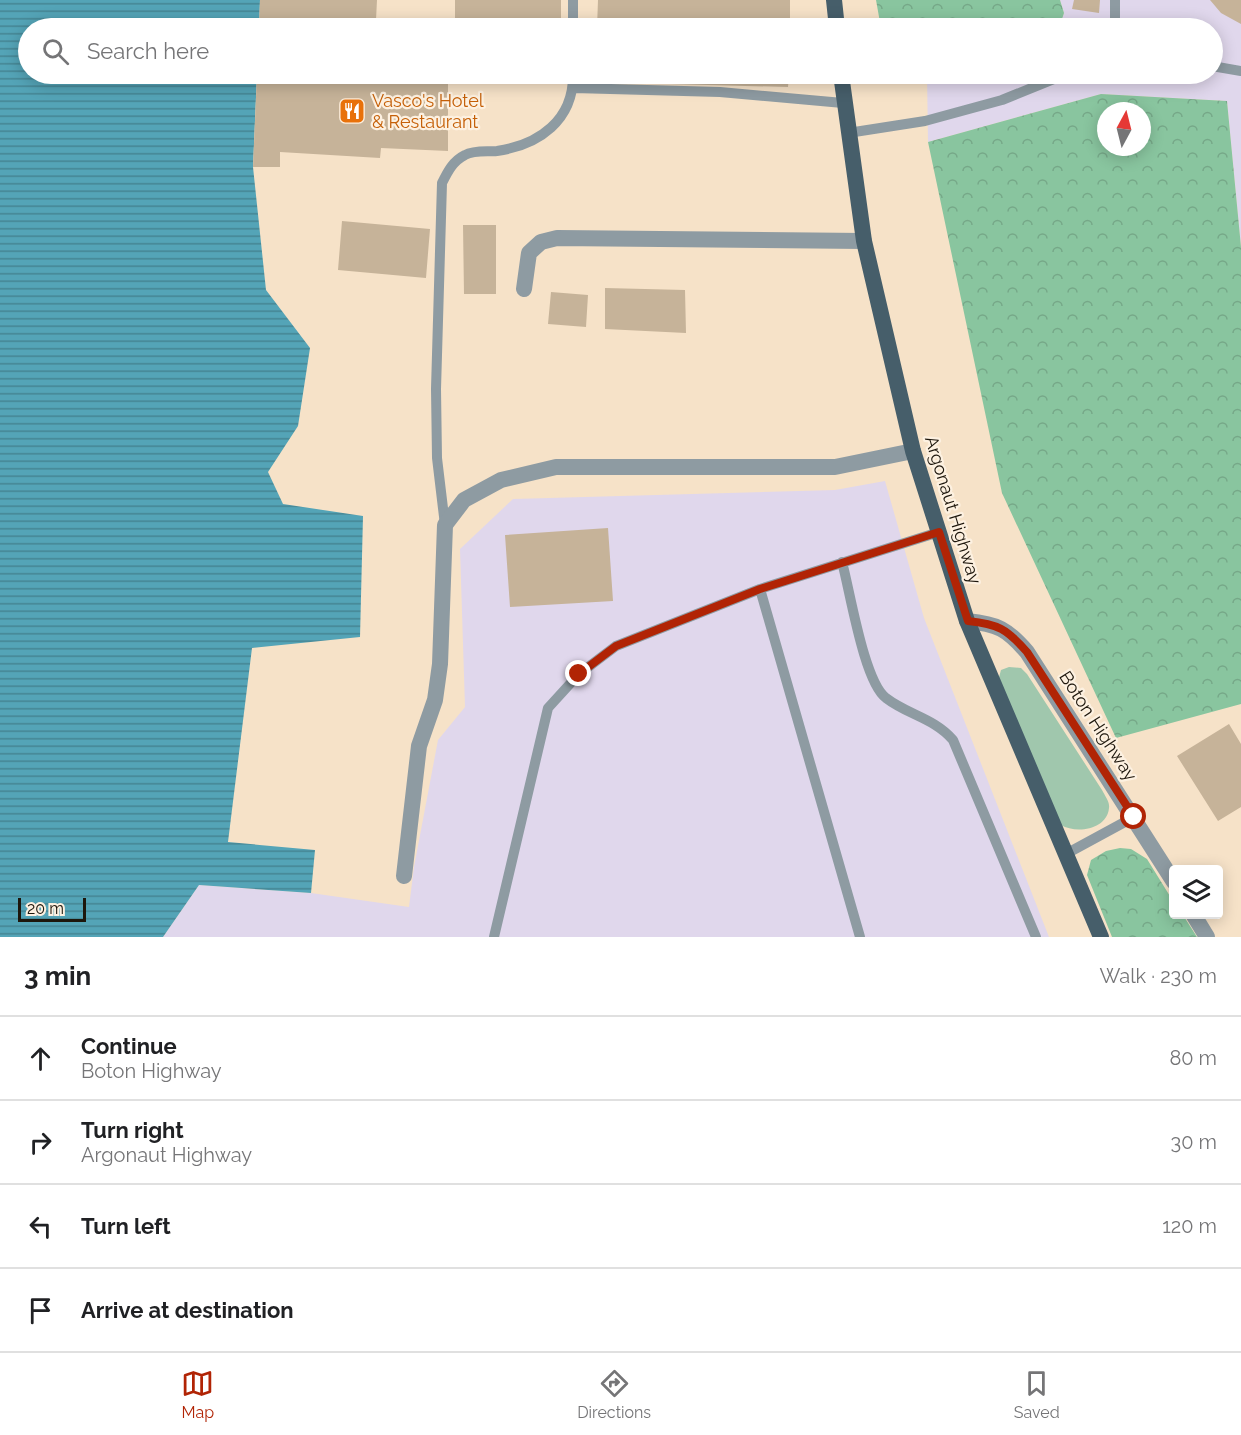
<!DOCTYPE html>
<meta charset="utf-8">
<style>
:root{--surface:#fff;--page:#f6f6f6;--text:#202124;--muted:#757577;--line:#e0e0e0;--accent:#b12405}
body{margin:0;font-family:Raleway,sans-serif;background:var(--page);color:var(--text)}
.controls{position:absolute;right:18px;bottom:18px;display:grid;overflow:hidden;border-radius:6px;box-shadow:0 3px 15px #0003}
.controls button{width:54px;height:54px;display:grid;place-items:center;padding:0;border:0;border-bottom:2px solid var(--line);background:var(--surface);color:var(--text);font:30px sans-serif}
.compass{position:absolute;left:1097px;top:102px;width:54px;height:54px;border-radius:50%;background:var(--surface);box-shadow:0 3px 15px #0003;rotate:7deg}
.scale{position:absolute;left:18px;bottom:15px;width:68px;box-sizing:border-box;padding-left:6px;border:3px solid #1d160c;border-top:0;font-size:16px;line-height:21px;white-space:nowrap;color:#1d160c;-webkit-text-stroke:4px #fdf1e1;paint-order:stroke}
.stop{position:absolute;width:18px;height:18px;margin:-14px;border:4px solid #b12405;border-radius:50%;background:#fff}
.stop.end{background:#b12405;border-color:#fff;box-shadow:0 2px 6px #0008}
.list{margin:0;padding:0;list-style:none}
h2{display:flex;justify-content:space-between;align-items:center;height:78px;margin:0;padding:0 24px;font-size:26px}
h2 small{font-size:20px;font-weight:400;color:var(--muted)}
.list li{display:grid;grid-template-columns:39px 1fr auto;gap:18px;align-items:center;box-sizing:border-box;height:84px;padding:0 24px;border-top:2px solid var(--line)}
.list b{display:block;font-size:22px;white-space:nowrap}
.list p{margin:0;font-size:20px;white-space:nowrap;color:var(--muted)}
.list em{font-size:20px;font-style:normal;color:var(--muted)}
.icon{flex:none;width:33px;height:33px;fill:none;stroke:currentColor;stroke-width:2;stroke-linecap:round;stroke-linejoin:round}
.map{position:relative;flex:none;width:1241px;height:937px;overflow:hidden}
.search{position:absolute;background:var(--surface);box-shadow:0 3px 15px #0003;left:18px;right:18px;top:18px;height:66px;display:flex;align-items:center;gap:15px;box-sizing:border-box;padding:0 21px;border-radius:33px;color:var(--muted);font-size:22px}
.sheet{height:414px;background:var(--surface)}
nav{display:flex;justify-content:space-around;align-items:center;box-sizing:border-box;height:84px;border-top:2px solid var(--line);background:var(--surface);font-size:16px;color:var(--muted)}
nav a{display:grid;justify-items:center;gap:3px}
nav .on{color:var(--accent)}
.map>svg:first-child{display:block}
</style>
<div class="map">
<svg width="1241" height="937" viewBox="0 0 1241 937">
<defs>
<pattern id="forest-crowns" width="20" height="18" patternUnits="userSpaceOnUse" patternTransform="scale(1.5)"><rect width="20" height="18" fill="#89c59f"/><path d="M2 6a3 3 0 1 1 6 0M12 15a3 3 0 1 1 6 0" fill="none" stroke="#76a888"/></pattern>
<pattern id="water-rules" width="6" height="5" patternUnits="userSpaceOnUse" patternTransform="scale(1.5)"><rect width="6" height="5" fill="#54a4b7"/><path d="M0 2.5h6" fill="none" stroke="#458593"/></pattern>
</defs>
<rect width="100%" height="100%" fill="#f6e2c8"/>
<path fill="#e0d7ec" d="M1060,0H1241V247L1227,101L1101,94L928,142L927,74H1212V28H1059L1064,13Z
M885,481L924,618L1049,937H163L199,885L311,893L409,907L414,867L438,740L465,707L460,549L513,499L835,490Z"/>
<path fill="#a0c7ad" d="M1009,667L1021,668L1027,674L1102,790C1105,796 1110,802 1109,808C1107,830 1076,834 1061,825L998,681L1001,670Z"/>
<path fill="url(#forest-crowns)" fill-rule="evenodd" d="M876,0H1060L1064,13L1059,28H881Z
M1101,94L1227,101L1241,247V704L1116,738L1002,493L928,142ZM1106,111H1142V147H1106Z
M1120,848L1131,849L1147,859L1173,901L1174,914L1183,915L1197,937H1112L1087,875L1091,860L1106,851Z"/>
<path fill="url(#water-rules)" d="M0,0H260L259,28H28V74H257L253,167L266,290L310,348L298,426L268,472L283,504L363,516L360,637L252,648L228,842L315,850L311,893L199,885L163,937H0Z"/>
<path fill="#c6b399" d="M260,0H377L376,20H373L372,28H259Z
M455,0H561V28H455Z
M598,0H790V28H597Z
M1074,0H1100L1099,13L1072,9Z
M1210,0H1241V24L1221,13Z
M257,74H448V151L381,148L380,158L280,152V167H253Z
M596,74H789L788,87L596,82Z
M342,221L430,229L426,278L338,270Z
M463,225H496V294H464Z
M605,288L685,290L686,333L605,329Z
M551,292L588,295L586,327L548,324Z
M608,528L613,601L510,607L505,535Z
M1229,724L1241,744V807L1218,821L1177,756Z"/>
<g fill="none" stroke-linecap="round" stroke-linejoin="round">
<path stroke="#8e9ba2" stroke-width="10" d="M573,0V28
M1115,0V28
M1212,66L1241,71
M574,88L720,92L843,103
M848,133L925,121L1002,100L1066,74
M445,525L437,458L436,389L442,183C448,171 453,161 465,155C474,150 487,152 497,151C539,145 574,120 573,74
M842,562C850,591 864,682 886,698C908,715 934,718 953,740L1036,937
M1064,855L1134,817
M494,937L548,708L579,674L616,646L760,589
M860,937L760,589L939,532"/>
<path stroke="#8e9ba2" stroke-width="16" d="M524,289L529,253L541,242L557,238L864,241
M967,621C998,624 1007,629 1027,652L1174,882
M404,876L419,746L435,700L440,664L445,525L464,500L501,480L556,467H835L913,451
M1193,914L1207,937"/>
<path stroke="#465e6a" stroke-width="16" d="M834,0L837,28
M841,74L864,241L913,451L967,621L1101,937"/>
</g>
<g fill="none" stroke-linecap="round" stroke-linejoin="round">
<path stroke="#b12405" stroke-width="8" d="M579,674L616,646L760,589L939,532L968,621C998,624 1007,629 1027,652L1134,817"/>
</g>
<defs>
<g id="restaurant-square" transform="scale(1.35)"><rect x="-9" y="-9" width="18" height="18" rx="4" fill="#e8710a" stroke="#fdf1e1"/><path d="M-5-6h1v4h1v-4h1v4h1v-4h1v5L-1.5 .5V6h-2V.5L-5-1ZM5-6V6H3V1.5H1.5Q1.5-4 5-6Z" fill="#fff"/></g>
</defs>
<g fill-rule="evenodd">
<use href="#restaurant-square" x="352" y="111"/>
</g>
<g text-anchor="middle" stroke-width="4.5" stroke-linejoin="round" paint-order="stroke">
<g font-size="18" fill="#c56008" stroke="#fdf1e1" text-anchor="start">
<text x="372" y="107">Vasco's Hotel<tspan x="372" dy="21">&amp; Restaurant</tspan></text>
</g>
<g font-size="18" fill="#1d160c" stroke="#fdf1e1">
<text transform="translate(953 510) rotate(73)" y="6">Argonaut Highway</text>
<text transform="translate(1098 726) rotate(57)" y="6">Boton Highway</text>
</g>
</g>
</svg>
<div class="controls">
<button><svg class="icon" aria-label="layers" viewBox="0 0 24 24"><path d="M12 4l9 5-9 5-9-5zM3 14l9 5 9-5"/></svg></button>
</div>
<svg class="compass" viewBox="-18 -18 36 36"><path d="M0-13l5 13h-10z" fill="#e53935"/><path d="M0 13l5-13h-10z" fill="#757577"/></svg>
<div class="scale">20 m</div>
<div class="stop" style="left:1134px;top:817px"></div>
<div class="stop end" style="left:579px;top:674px"></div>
<div class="search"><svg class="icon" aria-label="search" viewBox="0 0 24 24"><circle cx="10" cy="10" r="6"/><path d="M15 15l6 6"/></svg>Search here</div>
</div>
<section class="sheet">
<h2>3 min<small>Walk · 230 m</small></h2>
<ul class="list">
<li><svg class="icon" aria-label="ahead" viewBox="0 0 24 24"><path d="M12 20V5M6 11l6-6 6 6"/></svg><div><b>Continue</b><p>Boton Highway</p></div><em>80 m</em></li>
<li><svg class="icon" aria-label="right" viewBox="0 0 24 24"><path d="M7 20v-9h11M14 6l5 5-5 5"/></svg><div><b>Turn right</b><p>Argonaut Highway</p></div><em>30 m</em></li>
<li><svg class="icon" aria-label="left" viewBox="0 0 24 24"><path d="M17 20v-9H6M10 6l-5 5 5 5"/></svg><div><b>Turn left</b></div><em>120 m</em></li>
<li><svg class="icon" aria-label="arrive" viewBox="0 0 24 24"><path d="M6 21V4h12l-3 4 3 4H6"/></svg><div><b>Arrive at destination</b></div></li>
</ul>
</section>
<nav>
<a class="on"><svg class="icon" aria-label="map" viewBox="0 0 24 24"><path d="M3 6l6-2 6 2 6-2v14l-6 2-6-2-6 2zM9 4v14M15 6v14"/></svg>Map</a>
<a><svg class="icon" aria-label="directions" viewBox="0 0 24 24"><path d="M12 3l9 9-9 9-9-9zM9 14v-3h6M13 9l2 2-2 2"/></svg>Directions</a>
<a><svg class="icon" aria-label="saved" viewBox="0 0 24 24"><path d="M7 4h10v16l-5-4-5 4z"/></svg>Saved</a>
</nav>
